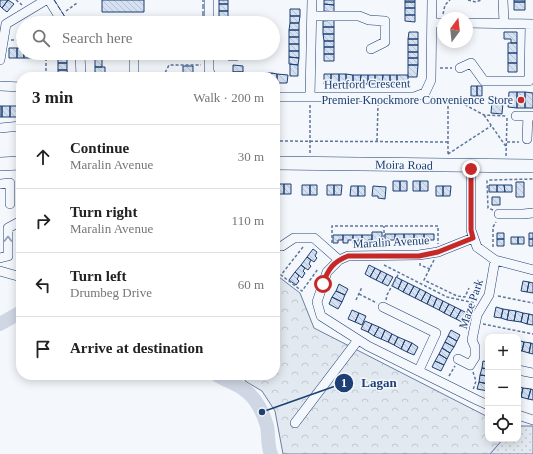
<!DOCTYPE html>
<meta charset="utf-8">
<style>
:root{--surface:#fff;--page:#f2f2f2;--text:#222;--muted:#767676;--line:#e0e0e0}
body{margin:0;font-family:"Times New Roman",serif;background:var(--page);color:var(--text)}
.controls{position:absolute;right:12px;bottom:12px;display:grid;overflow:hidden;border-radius:8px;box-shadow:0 2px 10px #0003}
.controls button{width:36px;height:36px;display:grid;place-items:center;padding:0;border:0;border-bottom:1px solid var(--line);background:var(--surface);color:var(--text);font:20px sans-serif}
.compass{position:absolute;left:437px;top:12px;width:36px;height:36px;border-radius:50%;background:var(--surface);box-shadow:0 2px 10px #0003;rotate:15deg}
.stop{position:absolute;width:12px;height:12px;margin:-9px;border:3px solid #c62828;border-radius:50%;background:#fff}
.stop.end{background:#c62828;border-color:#fff;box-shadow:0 1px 4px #0008}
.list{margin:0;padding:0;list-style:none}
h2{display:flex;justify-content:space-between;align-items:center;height:52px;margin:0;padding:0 16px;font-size:17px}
h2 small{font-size:13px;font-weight:400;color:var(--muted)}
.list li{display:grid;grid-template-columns:26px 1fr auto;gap:12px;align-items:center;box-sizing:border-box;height:64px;padding:0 16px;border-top:1px solid var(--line)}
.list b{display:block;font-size:15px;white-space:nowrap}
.list p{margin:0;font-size:13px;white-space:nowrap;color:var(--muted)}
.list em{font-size:13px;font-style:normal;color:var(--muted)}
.icon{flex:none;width:22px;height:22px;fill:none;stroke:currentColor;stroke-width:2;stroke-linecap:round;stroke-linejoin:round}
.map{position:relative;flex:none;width:533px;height:454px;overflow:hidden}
.search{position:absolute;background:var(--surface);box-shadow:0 2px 10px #0003;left:16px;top:16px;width:264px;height:44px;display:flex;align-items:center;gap:10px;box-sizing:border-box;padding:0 14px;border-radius:22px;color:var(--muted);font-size:15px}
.panel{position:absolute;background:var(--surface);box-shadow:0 2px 10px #0003;left:16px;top:72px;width:264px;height:308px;border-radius:16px}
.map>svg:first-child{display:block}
</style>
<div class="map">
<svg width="533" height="454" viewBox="0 0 533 454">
<defs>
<pattern id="grass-dots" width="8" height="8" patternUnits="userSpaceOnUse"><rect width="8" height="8" fill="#e3e9f0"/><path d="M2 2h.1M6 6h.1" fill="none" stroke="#c2c9d1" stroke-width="1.8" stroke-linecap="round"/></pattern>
<pattern id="forest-crowns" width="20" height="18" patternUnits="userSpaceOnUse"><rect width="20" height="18" fill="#e3e9f0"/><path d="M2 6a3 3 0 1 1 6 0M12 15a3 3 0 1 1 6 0" fill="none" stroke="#c2c9d1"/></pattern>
<pattern id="building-back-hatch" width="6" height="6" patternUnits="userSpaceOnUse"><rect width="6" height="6" fill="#d5e0f0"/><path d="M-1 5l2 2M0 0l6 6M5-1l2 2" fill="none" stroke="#b6c1d1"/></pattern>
</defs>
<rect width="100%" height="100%" fill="#f4f7fb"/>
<path fill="url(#grass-dots)" stroke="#687fa3" d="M518,426H533V454H490L503,439H518Z"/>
<path fill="url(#forest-crowns)" stroke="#687fa3" d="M275,277H279L300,293L314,328L488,417V439H503L490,454H283L275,411L262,391L245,381L246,375H275Z"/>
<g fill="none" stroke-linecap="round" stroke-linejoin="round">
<path stroke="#cfd7e4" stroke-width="14" d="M0,324L21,312
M217,375C225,380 234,383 242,388C255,396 263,412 267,426C269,436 267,445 271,454"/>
</g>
<path fill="url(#building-back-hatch)" stroke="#1d3f73" d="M0,0H8L2,8L0,6Z
M8,0L14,4L7,12L2,8Z
M102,0H144V12H102Z
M219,0H228V4H219Z
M324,0H334V5L324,4Z
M405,0H415V2H405Z
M514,0H525V2H514Z
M405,2H415V8H405Z
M514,2H525V10H514Z
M219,4H228V11H219Z
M324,4L334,5V12L324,11Z
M405,8H415V15H405Z
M290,9H300V16H290Z
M219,11H228V19L219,18Z
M405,15H415V22L405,21Z
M290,16H300L299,23H290Z
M219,18L228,19V23H219Z
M334,20V27H323V21Z
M290,23H299V30H289Z
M323,27H334V34H323Z
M289,30H299V37H289Z
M409,32H418V39H408Z
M504,32H517V43H511V39H504Z
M323,34H334V41H324Z
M289,37H299V44H289Z
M408,39H418V45H408Z
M324,41H334V47H324Z
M508,43H517V53H508Z
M289,44H299V51H289Z
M408,45H418V52H408Z
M324,47H334V54H324Z
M9,48H17V58H9Z
M17,48H23L24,58H17Z
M289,51H299V58L289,57Z
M408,52H418V58H408Z
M24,53H31V58H24Z
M31,53H38V58H31Z
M38,53H46V58H38Z
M58,53H67V56H58Z
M508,53H517V63H508Z
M229,54H239L238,60H228Z
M324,54H334V61H324Z
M58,56H67V63H58Z
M95,56H102V67H95Z
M289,57L299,58L298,65L289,64Z
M408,58H418V65H408Z
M58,63H67V70H58Z
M508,63H517V72H508Z
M290,64L298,65V76H290Z
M233,65L243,66V72H233Z
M408,65H418L417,77H408Z
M183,66H193V73H183Z
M95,67H105V75L95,74Z
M58,70H67L68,77H58Z
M233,72H243L242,77H233Z
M183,73H193V77H183Z
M255,73H261L260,77H255Z
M261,73H266V77H260Z
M266,73H272L271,77H266Z
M272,73L277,74V83H275V77H271Z
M95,74L105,75V77H95Z
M277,74L288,75L287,83H277Z
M324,74H331V84H324Z
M331,74H339V84H331Z
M339,74H346V84H339Z
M346,74L353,75V84H346Z
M353,75H361L360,84H353Z
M361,75H368V84H360Z
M368,75H375V84H368Z
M375,75H383L382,84H375Z
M383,75H390V84H382Z
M390,75H397V85L390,84Z
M397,75H408V85H397Z
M471,86H477V96H471Z
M477,86H482V96H477Z
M509,92H517V108L508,107Z
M517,92H525V108H517Z
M525,92L533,93V108H525Z
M492,102H503L502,114L491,113Z
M0,106H2V117H0Z
M2,106H10V117H2Z
M10,106H17V117H10Z
M17,106H21V117H17Z
M393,181H400V191H393Z
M400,181H407V191H400Z
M413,181H420V191H413Z
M420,181H428V191H420Z
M516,182H524V197H516Z
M276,184H284V194H276Z
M284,184H291V194H284Z
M302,185H310V195H302Z
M310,185H317V195H310Z
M327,185H334V195H327Z
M334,185H342L341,195H334Z
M489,185H497V192H489Z
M497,185H504L505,192H497Z
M504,185H512V192H505Z
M351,186H358V196H350Z
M358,186H365V196H358Z
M373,186L386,187L385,199L378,198V196H372Z
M436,186H443V196H436Z
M443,186H451L450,196H443Z
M492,197H500V205H492Z
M372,232H382V240H377V243H372Z
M497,233H504V239H497Z
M529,233H533V239H529Z
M385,234H395V240H390V243H385Z
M395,234H404V240H400V243H395Z
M404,234H414V239L410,240V243H404Z
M414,234H424V239H420V243H414Z
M424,234H434V240H429V243H424Z
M333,235H343V240H338V243H333Z
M343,235H353V240H348V243H343Z
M353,235H362V240H358V243H353Z
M362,235H372V240H368V243H362Z
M511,237H518V244H511Z
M518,237H524V244H518Z
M497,239H504V246H497Z
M529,239H533V246H529Z
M313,249L317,252L315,256L317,258L314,262L307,257Z
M307,257L311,260L309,264L311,266L308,270L301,265Z
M301,265L305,268L303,271L305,273L302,278L295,272Z
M369,265L375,268L370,277L365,274Z
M375,268L381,271L376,280L370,277Z
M381,271L387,274L382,283L376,280Z
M295,272L299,276L297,279L299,281L296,285L289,280Z
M387,274L393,277L388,286L382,283Z
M396,277L402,280L398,289L392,286Z
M402,280L408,283L403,292L398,289Z
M523,281L529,282L527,292L521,291Z
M529,282L533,283V293L527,292Z
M408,283L414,286L409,295L403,292Z
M339,284L348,289L345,295L336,291Z
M414,286L420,289L415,298L409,295Z
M420,289L426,292L421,301L415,298Z
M336,291L345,295L342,302L332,297Z
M426,292L431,295L427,304L421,301Z
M431,295L437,298L433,307L427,304Z
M332,297L342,302L338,309L329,304Z
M437,298L443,301L439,310L433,307Z
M443,301L449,304L444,313L439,310Z
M449,304L455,307L450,316L444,313Z
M455,307L461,310L456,319L450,316Z
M496,307L503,309L501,318L494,317Z
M503,309L509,310L507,320L501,318Z
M352,310L359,313L355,322L348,319Z
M461,310L467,313L462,322L456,319Z
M509,310L516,311L514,321L507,320Z
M516,311L523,313L521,322L514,321Z
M359,313L366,316L362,325L355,322Z
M523,313L529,314L527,324L521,322Z
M529,314L533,315V325L527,324Z
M365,321L372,324L368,332L361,329Z
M372,324L379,327L374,336L368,332Z
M379,327L385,330L381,339L374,336Z
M385,330L392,334L388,342L381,339Z
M451,330L460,335L457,341L448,336Z
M392,334L398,337L394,345L388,342Z
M448,336L457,341L454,347L445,342Z
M398,337L405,340L401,349L394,345Z
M405,340L412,343L407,352L401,349Z
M518,340L524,342L522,351H518Z
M445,342L454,347L450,353L442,348Z
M524,342L531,343L529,353L522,351Z
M412,343L418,347L414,355L407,352Z
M531,343L533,344V354L529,353Z
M442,348L450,353L447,359L439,354Z
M439,354L447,359L444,365L435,361Z
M435,361L444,365L441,371L432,367Z
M483,361L488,362V369L482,368Z
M482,368L488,369V376L480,375Z
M480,375L488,376V384L479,382Z
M479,382L488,384V391L477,389Z
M518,386L523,388L521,397H518Z
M523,388L531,389L528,399L521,397Z
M531,389L533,390V400L528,399Z"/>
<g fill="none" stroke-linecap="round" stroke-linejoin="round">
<g stroke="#1d3f73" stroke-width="10">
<path id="minor" d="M49,0L63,23
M503,0L504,23
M312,16H359L369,20L385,21V42L371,49
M209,23V0
M432,23H443
M467,23L533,24
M80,53L81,77
M209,53V71L212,77
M0,60L6,24L46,0
M460,68L471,63L484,81H529L530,24
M134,77V53
M0,86L21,87
M275,97H414L425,93L431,80L432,0
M310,97L312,0
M516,116H533
M0,128L21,126
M527,139L528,116
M471,166V230L477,247L495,260L533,270
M0,184L10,183V204
M499,214H523L533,213
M473,238L438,252L419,255L348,256L339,260L327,272L317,302L321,316L368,346L477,400L488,405
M282,246L294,238H314L339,260
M0,258L8,256V228L21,221
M0,271L21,277
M383,307L436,333L419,370
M458,359L470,365L475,357V347L472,340L477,315L489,295L495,260
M518,370L533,373
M518,415L533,420
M295,423L358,340"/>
</g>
<g stroke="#1d3f73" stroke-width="14">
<path id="highway" d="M275,163L533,166
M0,164L21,163"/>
</g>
<path stroke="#5e769c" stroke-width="1.5" stroke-dasharray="3 2" stroke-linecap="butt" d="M16,0L22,5
M468,0L476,2L481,0
M66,11L77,3
M443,14L445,5L450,0
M11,40H23
M46,53V77
M440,68H452
M163,77L169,65H201
M432,97L438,101H458L484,115L507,116
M448,101V155
M484,115L507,148
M275,141L448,142
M377,141L378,105
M507,142H519
M310,153V105
M448,154L491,126
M506,156L507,118
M493,210L488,208L487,181L489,180L533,179
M332,243V226H438V244
M303,247L281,275L302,291L318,269
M493,247V227L496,222
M384,248V226
M434,260L424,280L457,296L465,297L469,288
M420,263V265L430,269
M384,265L447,297L475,303
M359,294L377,303
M498,296L533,303
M356,300L362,287
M386,300L387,295L399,273
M483,324L533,334
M473,372L476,381L473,390
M449,376L455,366"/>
<use href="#minor" stroke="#f4f7fb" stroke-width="9"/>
<use href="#highway" stroke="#f4f7fb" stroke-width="13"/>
<path stroke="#1d3f73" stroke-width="1" stroke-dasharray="5 2" stroke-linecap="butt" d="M54,0L69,23
M203,23V0"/>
</g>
<defs><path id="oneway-chevron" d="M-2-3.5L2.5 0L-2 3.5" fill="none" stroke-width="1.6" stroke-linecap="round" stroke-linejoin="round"/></defs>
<use stroke="#889bb7" href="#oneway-chevron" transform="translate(8 239) rotate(-90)"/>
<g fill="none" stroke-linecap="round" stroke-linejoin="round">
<path stroke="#c62828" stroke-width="5" d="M323,284C328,269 333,262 348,256H419L438,252L473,238L471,230V169"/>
</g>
<circle fill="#c62828" stroke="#f4f7fb" stroke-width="1.5" cx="521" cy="100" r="4"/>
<g text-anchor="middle" stroke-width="3" stroke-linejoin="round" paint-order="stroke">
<g font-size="12" fill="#1d3f73" stroke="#f4f7fb">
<text transform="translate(367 84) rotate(-1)" y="4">Hertford Crescent</text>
<text transform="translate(404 165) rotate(1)" y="4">Moira Road</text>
<text transform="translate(391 242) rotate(-3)" y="4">Maralin Avenue</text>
<text transform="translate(471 304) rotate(-71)" y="4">Maze Park</text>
</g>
<g font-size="12" fill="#1d3f73" stroke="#f4f7fb" text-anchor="end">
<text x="513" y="104">Premier Knockmore Convenience Store</text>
</g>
</g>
<path fill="none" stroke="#1d3f73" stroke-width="1.5" d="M262 412L344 383"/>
<g fill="#1d3f73" stroke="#f4f7fb" stroke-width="1.5">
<circle cx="262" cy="412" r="4"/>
<circle cx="344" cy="383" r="10"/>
</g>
<g font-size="12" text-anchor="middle" font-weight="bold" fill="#fff">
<text x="344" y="387">1</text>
</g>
<g font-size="13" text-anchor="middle" font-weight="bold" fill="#1d3f73" stroke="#f4f7fb" stroke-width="3" stroke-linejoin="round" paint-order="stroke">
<text x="379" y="387">Lagan</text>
</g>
</svg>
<div class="controls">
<button>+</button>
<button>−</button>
<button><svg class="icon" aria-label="locate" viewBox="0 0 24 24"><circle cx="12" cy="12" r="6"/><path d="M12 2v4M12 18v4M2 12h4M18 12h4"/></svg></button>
</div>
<svg class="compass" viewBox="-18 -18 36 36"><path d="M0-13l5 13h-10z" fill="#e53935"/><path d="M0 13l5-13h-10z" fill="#767676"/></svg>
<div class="stop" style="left:323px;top:284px"></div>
<div class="stop end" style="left:471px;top:169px"></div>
<div class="search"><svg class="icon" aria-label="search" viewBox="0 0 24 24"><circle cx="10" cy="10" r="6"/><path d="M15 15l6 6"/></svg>Search here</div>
<section class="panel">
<h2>3 min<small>Walk · 200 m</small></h2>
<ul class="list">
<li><svg class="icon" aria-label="ahead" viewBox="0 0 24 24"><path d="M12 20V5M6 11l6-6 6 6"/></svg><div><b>Continue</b><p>Maralin Avenue</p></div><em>30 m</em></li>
<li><svg class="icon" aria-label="right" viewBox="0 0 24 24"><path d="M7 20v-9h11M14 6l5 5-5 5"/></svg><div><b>Turn right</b><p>Maralin Avenue</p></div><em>110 m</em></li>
<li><svg class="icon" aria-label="left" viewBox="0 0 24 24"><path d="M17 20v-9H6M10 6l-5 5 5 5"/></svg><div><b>Turn left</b><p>Drumbeg Drive</p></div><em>60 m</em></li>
<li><svg class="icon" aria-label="arrive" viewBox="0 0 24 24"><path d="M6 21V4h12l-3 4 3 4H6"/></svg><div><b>Arrive at destination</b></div></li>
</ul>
</section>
</div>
